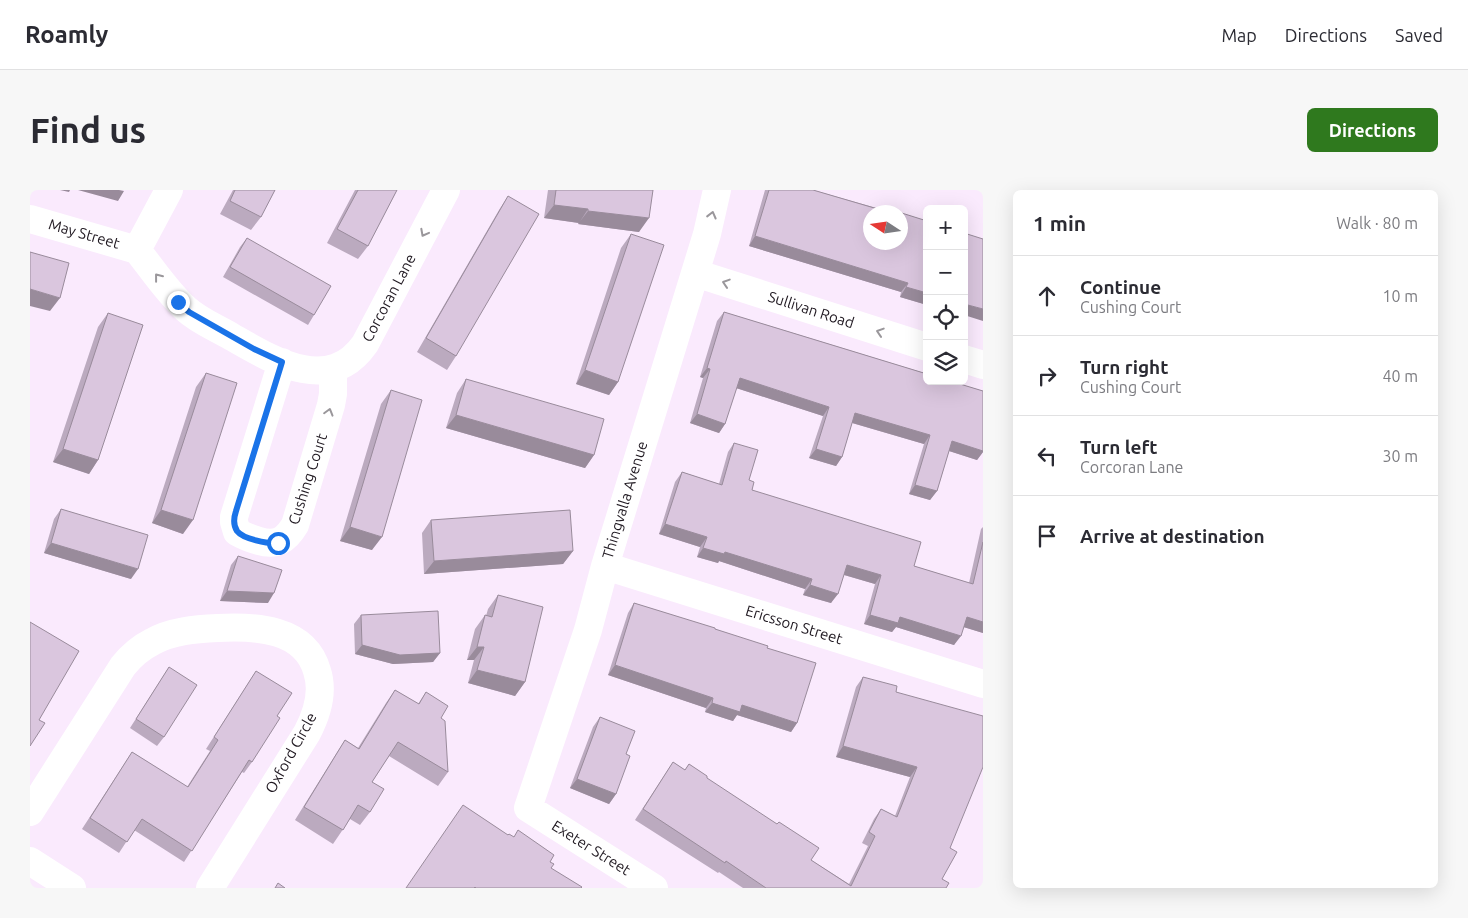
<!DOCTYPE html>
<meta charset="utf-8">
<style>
:root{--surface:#fff;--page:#f7f7f7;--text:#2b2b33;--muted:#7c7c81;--line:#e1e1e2;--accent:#2f791e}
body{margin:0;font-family:Ubuntu,sans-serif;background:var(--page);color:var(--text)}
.controls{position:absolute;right:15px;top:15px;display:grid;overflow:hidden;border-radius:8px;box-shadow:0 5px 20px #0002}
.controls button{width:45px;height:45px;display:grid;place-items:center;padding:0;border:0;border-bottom:1px solid var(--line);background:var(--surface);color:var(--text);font:25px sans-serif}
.compass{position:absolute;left:833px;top:15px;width:45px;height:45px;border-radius:50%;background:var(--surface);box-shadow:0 5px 20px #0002;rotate:282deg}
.stop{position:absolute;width:15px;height:15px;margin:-11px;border:4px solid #1a73e8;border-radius:50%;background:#fff}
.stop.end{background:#1a73e8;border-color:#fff;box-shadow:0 1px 5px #0008}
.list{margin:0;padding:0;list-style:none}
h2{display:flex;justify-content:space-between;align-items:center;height:65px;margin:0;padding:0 20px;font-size:21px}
h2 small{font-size:16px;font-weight:400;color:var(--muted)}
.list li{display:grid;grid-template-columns:32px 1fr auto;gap:15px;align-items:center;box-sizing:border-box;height:80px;padding:0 20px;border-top:1px solid var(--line)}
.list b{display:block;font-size:19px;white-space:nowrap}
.list p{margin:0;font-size:16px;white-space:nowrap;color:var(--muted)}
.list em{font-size:16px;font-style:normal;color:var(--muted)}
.icon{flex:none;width:28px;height:28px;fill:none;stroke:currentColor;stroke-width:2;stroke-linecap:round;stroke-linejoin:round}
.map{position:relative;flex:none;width:953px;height:698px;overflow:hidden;border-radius:8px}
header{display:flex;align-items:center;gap:30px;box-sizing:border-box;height:70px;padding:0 25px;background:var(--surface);border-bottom:1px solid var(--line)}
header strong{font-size:24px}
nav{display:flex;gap:28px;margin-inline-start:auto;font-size:18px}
.intro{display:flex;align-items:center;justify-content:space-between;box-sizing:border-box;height:120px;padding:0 30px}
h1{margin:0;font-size:35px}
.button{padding:12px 22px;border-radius:8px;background:var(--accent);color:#fff;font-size:18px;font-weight:700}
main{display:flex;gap:30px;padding:0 30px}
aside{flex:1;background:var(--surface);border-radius:8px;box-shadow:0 5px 20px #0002}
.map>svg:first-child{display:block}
</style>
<header>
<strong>Roamly</strong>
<nav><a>Map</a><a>Directions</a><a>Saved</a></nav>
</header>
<div class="intro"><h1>Find us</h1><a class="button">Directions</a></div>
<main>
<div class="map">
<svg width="953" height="698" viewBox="0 0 953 698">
<rect width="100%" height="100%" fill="#faeafd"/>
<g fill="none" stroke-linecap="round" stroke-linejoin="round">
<path stroke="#fff" stroke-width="28" d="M0,29L107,60
M107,60C123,80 137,102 156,119C169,131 187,138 202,147C244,171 299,205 335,154L416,0
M107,60L139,0
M665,83L897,157
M934,169L953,175
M252,172L204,327V332L207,342C214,346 222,349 229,351C247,356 256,350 265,335L301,215L303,204V179
M575,376L953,494
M0,622L93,476C101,466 110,458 122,452C141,441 166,439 188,438C225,436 275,438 287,481C294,502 287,524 277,543L180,698
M0,671L42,698
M624,698L498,618L558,440L575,376L677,44L687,0"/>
</g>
<path fill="#bbaabf" d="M203,0H245L231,27L221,40L190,24Z
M325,0H367L338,56L328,69L297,53Z
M518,0H623L609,42L548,34L549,33L514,28Z
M735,0H783L857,21L859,19L897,115L870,107L871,102L719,56Z
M478,6L426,166L417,180L387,162L469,20Z
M601,44L588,192L579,205L546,194L591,58Z
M217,48L284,125L278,135L193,87L210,57Z
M694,122L953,201V262L947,270L919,261L907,301L900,310L879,304L894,254L822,233L812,267L806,276L779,268L793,226L706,198L695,234L689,243L660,233L673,188L670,187L687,131Z
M78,123L68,270L59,284L23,272L68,137Z
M176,183L153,344L122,333L166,197Z
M436,189L564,265L555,278L416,238L427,203Z
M361,200L342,360L310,351L351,214Z
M704,253L719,290L722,300L884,376L939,393L951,339L953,337V443L934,437L924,455L866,437L862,442L834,434L845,394L814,385L801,413L773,405L775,399L689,371L688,373L667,367L670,357L629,344L645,292L652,282L689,294L698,262Z
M31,319L101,389L14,363L24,329Z
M401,330L543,361L533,374L394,384L392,343Z
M208,366L238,413L190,411L201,375Z
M468,405L495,492L485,506L438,493L444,470H437L445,439L455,425L456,426L458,419Z
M604,413L685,439L737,458L767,533L761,542L707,525L703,531L675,522L676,518L578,485L598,423Z
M331,425L410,463L403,472L363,474L325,464L324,434Z
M139,477L134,547L127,556L100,538Z
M226,481L247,526L222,572L214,583L212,582L154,672L104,640L89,663L52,639L102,562L157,597L180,561L176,559Z
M833,487L866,502L920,658L912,689L916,698H713L689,682L688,683L605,630L643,572L655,580L659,574L781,670L819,694L838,656L832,653L844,629L851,619L865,626L880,587L806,567L826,497Z
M365,500L388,514L396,502L411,528L418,582L408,596L359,566L342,592L340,622L330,635L320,629L303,654L265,630L306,564L315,550L328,558L356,513Z
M570,527L596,564L586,604L579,614L540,598L563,537Z"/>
<path fill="#998b9b" d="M30,0H40L39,2Z
M48,0H89L94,1L88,11Z
M524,15L558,19L549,33L514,28Z
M558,21L619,28L609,42L548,34Z
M725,46L878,93L871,102L719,56Z
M876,97L897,103V115L870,107Z
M0,99L30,108L20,121L0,116Z
M934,114L953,119V131L934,125Z
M677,178L680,179L673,188L670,187Z
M555,180L588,192L579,205L546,194Z
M710,188L799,217L793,226L703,197Z
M825,223L900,245L894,254L819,232Z
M667,224L695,234L689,243L660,233Z
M426,225L564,265L555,278L416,238Z
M922,251L953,261V262L947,270L916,260Z
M33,259L68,270L59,284L23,272Z
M786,259L812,267L806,276L779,268Z
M885,295L907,301L900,310L879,304Z
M131,320L163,330L153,344L122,333Z
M635,334L677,347L670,357L629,344Z
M320,337L352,347L342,360L310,351Z
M21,353L108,379L101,389L14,363Z
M673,358L695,362L782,389L775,399L689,371L688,373L667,367Z
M543,361L533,374L394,384L404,371Z
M817,375L851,385L845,394L811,384Z
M780,395L808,404L801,413L773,405Z
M197,401L244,403L238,413L190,411Z
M840,425L870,427L931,446L924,455L866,437L862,442L834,434Z
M937,427L953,432V443L930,436Z
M332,455L410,463L403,472L363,474L325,464Z
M447,457H454L444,470H437Z
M585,475L683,508L676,518L578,485Z
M447,480L495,492L485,506L438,493Z
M682,513L712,515L767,533L761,542L707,525L703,531L675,522Z
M813,556L887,577L880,587L806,567Z
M547,589L586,604L579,614L540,598Z"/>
<path fill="#dac6de" stroke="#998b9b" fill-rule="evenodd" d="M205,0H245L231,27L200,11Z
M328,0H367L338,56L307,39Z
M526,0H623L619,28L558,21V19L524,15Z
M739,0H783L858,22L859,19L897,31V103L876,97L878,93L725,46ZM840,22H870V52H840Z
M478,6L509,24L426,166L396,148Z
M934,43L953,49V119L934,114Z
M601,44L634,55L588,192L555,180Z
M217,48L301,96L284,125L200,77Z
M0,62L39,73L30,108L0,99Z
M694,122L897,184V191H920L953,201V261L922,251L907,301L885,295L900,245L825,223L812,267L786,259L799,217L710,188L695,234L667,224L680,179L677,178Z
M78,123L113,135L68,270L33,259Z
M176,183L207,193L163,330L131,320Z
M436,189L574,229L564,265L426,225Z
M361,200L392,210L352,347L320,337Z
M704,253L728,260L719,290L724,292L722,300L891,352L884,376L943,394L953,352V432L937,427L931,446L870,427L868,433L840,425L851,385L817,375L808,404L780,395L782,389L695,362L694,364L673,358L677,347L635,334L652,282L692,295Z
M31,319L118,345L108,379L21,353Z
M540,320L543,361L404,371L401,330Z
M208,366L252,380L244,403L197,401Z
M468,405L513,417L495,492L447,480L454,457H447L455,425L462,427Z
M604,413L685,438V439L738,456L737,458L786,473L767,533L712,515L710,522L682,513L683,508L585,475Z
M408,421L410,463L370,465L332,455L331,425Z
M0,432L49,461L9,530L15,533L0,556Z
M139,477L167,495L134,547L106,529Z
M226,481L262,503L247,526L250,528L222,572L219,570L162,661L112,629L97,652L60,628L102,562L158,597L188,550L184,547Z
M833,487L867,496L866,502L953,526V577L920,658L927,662L912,689L919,693L916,698H736L696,671L695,673L613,619L643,572L655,580L659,574L677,586V588L747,634L749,632L789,658L781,670L821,696L845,646L839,642L851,619L867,627L887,577L813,556Z
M365,500L389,514L396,502L418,516L411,528L415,531L418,582L368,552L342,592L354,599L340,622L328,615L313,640L274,617L315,550L329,559Z
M570,527L605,541L596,564L600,566L586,604L547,589Z
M433,615L478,645L479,644L484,647L488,640L524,665L520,672L524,674L521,678L552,697L551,698H446L445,697L444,698H376Z
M248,693L255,698H245Z"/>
<defs><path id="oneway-chevron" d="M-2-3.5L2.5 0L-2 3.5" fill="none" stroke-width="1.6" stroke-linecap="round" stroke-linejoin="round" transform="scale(1.25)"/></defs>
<g stroke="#9a979b">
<use href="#oneway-chevron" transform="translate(682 25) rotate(-76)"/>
<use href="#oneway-chevron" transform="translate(394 43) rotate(118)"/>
<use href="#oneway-chevron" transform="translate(128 87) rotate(-128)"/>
<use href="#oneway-chevron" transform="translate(696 93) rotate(-162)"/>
<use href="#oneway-chevron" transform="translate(850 142) rotate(-162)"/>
<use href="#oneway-chevron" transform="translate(299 222) rotate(-74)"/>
</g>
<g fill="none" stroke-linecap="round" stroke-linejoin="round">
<path stroke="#1a73e8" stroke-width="6" d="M148,112L159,122L224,159L252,172L206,321C204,327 203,335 207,341C213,349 238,354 248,353"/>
</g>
<g text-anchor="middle" stroke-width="5" stroke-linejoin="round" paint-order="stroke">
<g font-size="15" fill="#1f1820" stroke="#fff">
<text transform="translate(54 44) rotate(16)" y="5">May Street</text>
<text transform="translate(359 108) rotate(-62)" y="5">Corcoran Lane</text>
<text transform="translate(781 120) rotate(18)" y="5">Sullivan Road</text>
<text transform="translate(278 289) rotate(-72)" y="5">Cushing Court</text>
<text transform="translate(595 310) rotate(-73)" y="5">Thingvalla Avenue</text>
<text transform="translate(764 435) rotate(17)" y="5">Ericsson Street</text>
<text transform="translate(261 563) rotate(-61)" y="5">Oxford Circle</text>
<text transform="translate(561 658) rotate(32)" y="5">Exeter Street</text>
</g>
</g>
</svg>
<div class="controls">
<button>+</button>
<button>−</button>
<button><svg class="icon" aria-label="locate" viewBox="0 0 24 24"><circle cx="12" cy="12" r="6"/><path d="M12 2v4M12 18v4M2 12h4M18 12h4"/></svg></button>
<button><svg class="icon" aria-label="layers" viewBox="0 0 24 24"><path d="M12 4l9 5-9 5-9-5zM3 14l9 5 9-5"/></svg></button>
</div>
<svg class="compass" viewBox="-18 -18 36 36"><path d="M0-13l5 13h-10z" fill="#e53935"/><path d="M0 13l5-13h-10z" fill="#7c7c81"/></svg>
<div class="stop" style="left:248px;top:353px"></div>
<div class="stop end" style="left:148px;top:112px"></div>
</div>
<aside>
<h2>1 min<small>Walk · 80 m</small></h2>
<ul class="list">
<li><svg class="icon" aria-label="ahead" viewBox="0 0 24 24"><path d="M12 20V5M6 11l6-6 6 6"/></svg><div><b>Continue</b><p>Cushing Court</p></div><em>10 m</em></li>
<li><svg class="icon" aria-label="right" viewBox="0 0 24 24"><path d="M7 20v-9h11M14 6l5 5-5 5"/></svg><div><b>Turn right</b><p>Cushing Court</p></div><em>40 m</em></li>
<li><svg class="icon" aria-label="left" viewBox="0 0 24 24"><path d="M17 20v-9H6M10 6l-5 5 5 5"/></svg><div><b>Turn left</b><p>Corcoran Lane</p></div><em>30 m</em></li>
<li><svg class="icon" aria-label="arrive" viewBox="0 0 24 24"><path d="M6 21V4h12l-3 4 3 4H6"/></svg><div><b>Arrive at destination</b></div></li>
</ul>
</aside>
</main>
